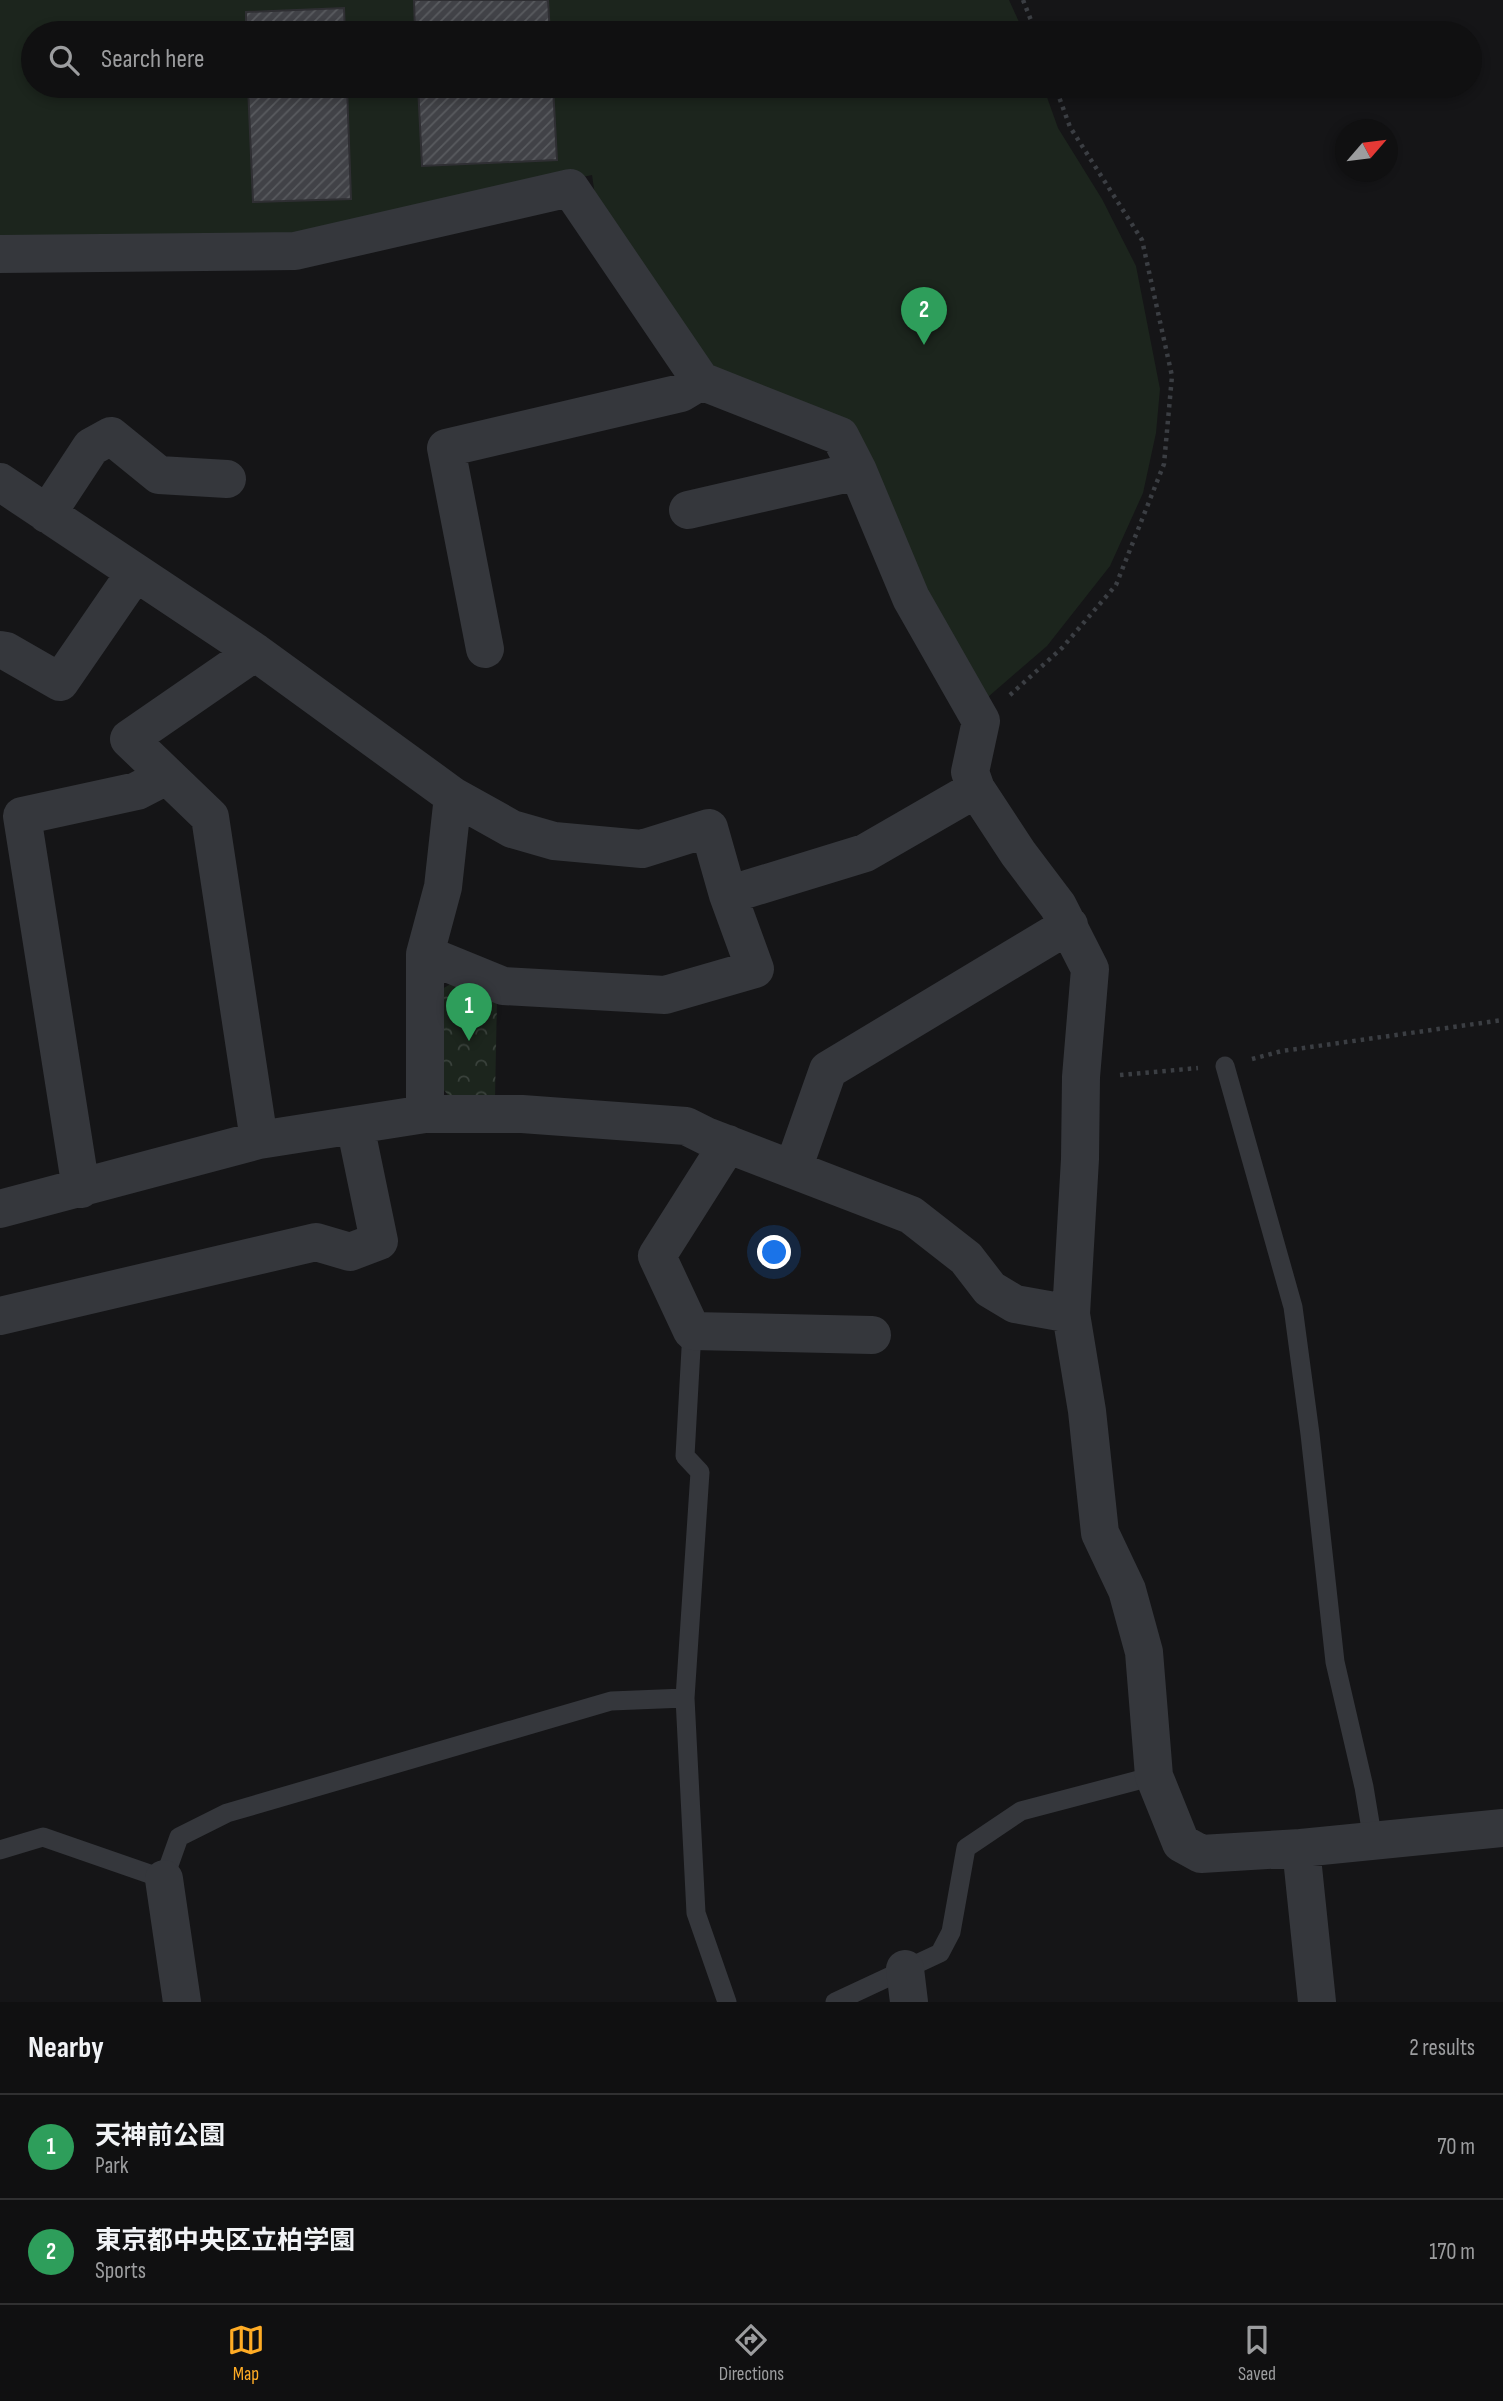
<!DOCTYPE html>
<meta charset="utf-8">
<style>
:root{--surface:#101011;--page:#1e1e1f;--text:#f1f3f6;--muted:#9c9d9f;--line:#303031;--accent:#ffac25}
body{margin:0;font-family:"Sofia Sans Condensed","Noto Sans JP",sans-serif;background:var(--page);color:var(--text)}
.compass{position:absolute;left:1335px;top:119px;width:63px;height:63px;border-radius:50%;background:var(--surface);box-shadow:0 4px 10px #0003;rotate:62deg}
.you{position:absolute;left:775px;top:1253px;width:24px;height:24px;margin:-18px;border:5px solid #fff;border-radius:50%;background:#1a73e8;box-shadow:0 0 0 10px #1a73e833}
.badge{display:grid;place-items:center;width:46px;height:46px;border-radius:50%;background:var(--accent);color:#fff;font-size:23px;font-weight:700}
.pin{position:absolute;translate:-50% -58px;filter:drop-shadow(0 2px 4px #0008)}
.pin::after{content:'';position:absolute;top:37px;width:24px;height:21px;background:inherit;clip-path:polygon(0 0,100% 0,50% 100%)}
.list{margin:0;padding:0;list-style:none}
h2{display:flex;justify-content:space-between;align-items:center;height:91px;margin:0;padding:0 28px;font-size:30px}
h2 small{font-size:23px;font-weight:400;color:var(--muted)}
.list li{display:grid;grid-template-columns:46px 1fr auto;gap:21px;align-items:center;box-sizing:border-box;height:105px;padding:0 28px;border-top:2px solid var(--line)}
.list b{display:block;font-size:26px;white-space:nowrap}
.list p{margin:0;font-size:23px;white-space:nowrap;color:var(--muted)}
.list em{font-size:23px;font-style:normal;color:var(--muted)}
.icon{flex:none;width:38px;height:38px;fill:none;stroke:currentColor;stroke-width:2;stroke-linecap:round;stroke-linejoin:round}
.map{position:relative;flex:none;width:1503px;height:2002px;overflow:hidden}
.search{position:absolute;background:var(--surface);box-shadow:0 4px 10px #0003;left:21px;right:21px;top:21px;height:77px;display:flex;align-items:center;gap:18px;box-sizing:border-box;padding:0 24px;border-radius:38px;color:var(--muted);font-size:26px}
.sheet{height:301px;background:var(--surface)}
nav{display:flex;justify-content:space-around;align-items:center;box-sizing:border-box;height:98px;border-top:2px solid var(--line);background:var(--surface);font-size:19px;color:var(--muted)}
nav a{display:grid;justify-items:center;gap:4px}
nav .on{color:var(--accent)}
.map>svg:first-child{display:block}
</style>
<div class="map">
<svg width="1503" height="2002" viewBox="0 0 1503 2002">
<defs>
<pattern id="park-crowns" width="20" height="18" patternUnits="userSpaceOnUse" patternTransform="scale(1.75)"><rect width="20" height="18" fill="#1c251d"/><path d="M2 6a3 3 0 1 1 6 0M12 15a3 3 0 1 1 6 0" fill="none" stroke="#3a423c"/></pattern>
<pattern id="building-hatch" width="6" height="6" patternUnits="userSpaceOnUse" patternTransform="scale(1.75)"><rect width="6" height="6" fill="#414247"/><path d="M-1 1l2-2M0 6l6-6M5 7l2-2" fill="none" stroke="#595b5f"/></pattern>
</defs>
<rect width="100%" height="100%" fill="#151517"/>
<path fill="url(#park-crowns)" d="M456,981L497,998L495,1098L451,1099L440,1085L442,989Z"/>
<path fill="#1c251d" d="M0,0H1009L1024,33H33V86H1043L1058,128L1102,199L1136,266L1160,389L1156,433L1143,493L1110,566L1047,646L981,703L842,427L711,368L597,209L592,175L288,240L0,235Z"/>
<path fill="url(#building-hatch)" stroke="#2f2f33" stroke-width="2" d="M414,0H548L550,33H415Z
M344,8L345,33H246V12Z
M248,86H347L351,199L253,202Z
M418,86H553L557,160L422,166Z"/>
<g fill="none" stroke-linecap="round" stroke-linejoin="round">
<path stroke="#3b3e43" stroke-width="4.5" stroke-dasharray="3.5 5" stroke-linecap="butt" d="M1023,0L1036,33
M1010,695L1062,648L1116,585L1164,464L1172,376L1142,240L1070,127L1055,86
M1252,1059L1282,1051L1503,1020
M1120,1075L1198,1068"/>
<path stroke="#35373c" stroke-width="19" d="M1225,1066L1293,1307L1310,1434L1335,1662L1364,1787L1373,1841
M692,1331L685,1456L700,1472L685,1698L696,1913L727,2002
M0,1850L43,1837L164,1879L179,1837L227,1813L611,1701L685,1698
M835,2002L940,1953L951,1932L966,1848L1021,1811L1154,1776"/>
<path stroke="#35373c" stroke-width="38" d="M0,254L295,251L570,188L701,381L840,436L858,471L911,598L981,721L970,772L976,789L1018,853L1058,906L1090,969L1081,1077L1080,1159L1071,1314L1087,1411L1100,1533L1127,1590L1144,1652L1154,1776L1181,1843L1201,1854L1301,1848L1503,1828
M0,482L255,652L453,796L512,829L554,841L642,849L709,828L728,895L755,969L665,995L503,986L425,954
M688,510L858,471
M47,514L91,447L111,436L159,475L227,479
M485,649L446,448L681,393L701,381
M0,650L6,651L60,682L135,573
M255,652L129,739L210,817L259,1140
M728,895L865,853L976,789
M425,1114V954L443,887L453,796
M728,1144L657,1256L692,1331L872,1335
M793,1169L828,1070L1069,925
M81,1189L22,816L137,791L166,776
M0,1209L259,1140L425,1114H522L686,1126L706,1136L911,1215L966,1258L990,1289L1015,1304L1071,1314
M0,1316L316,1242L350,1252L379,1241L355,1125
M1301,1848L1317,2002
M164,1879L182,2002
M905,1969L909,2002"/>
</g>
</svg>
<svg class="compass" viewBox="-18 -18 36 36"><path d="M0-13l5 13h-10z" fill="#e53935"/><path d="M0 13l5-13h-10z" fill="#9c9d9f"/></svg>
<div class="you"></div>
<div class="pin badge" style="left:469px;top:1041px;background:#2e9e5b">1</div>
<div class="pin badge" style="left:924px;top:345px;background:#2e9e5b">2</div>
<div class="search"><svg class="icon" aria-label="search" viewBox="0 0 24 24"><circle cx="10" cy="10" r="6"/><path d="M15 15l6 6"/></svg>Search here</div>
</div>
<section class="sheet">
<h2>Nearby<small>2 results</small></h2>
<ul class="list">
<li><span class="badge" style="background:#2e9e5b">1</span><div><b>天神前公園</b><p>Park</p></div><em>70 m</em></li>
<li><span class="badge" style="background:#2e9e5b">2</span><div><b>東京都中央区立柏学園</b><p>Sports</p></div><em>170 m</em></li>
</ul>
</section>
<nav>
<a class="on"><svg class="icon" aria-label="map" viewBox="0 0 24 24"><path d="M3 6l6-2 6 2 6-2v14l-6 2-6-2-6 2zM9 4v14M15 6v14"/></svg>Map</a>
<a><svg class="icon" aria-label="directions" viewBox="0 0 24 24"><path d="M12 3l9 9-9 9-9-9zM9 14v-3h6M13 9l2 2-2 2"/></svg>Directions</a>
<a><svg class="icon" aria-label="saved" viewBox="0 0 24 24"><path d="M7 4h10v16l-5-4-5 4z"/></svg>Saved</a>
</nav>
